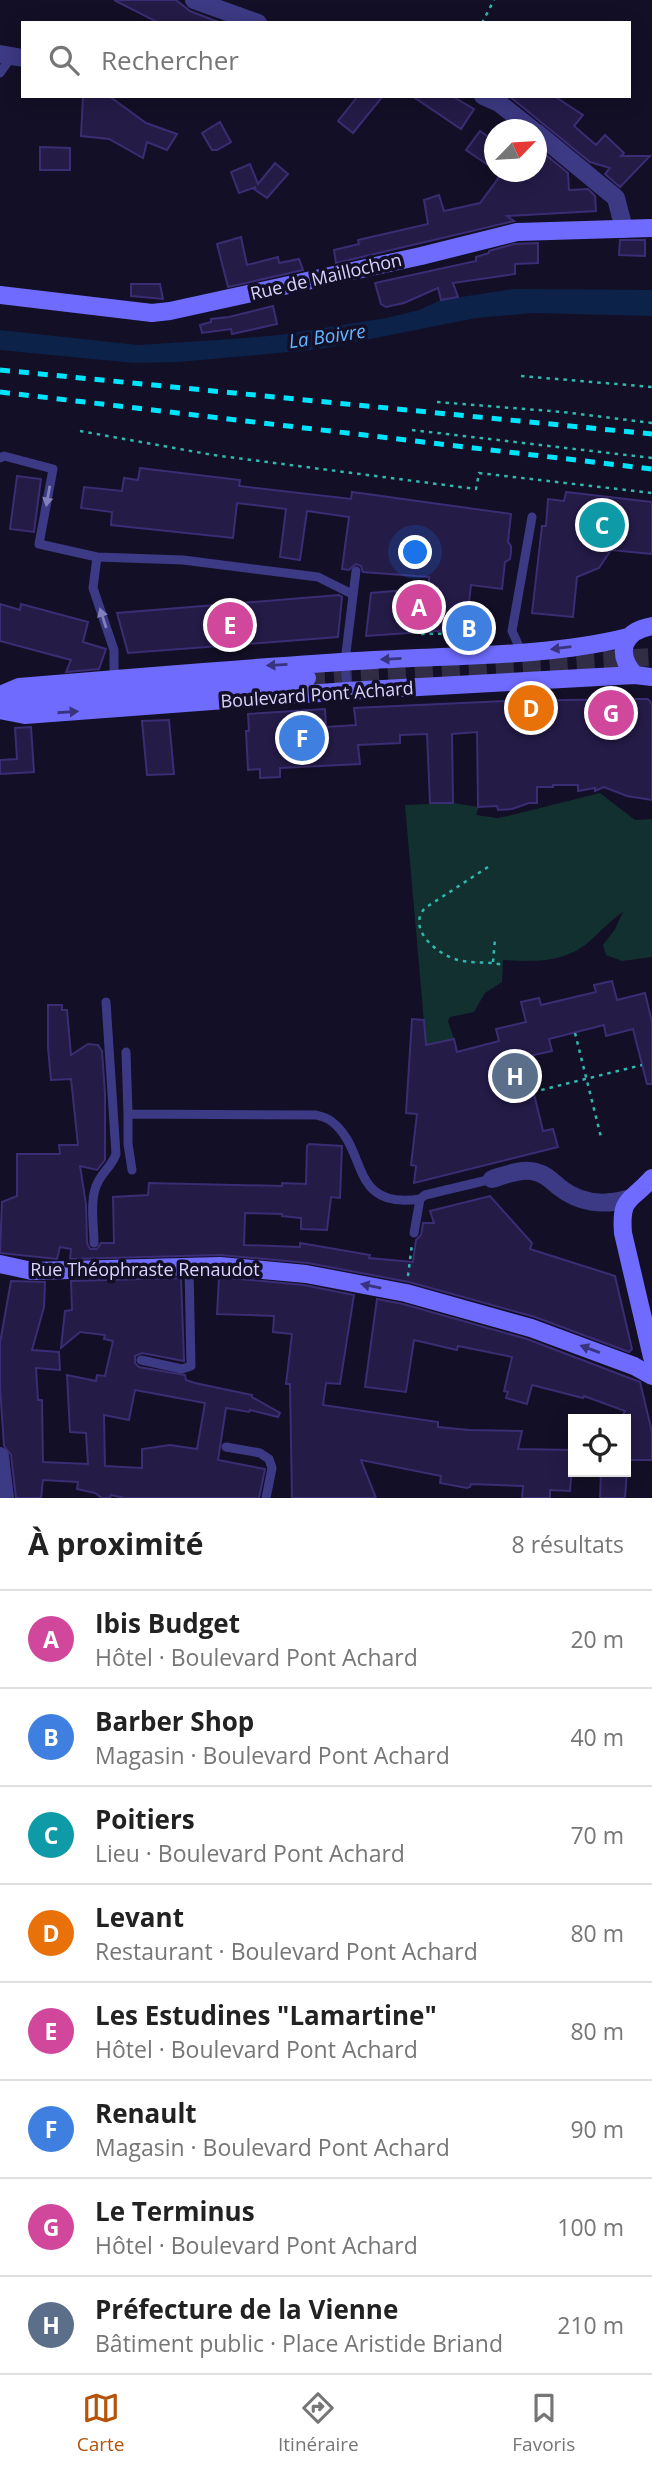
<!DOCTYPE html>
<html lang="fr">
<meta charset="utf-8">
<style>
:root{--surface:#fff;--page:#f6f6f6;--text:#222;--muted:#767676;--line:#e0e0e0;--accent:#b45309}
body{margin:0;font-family:"Open Sans",sans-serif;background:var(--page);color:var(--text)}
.controls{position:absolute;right:21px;bottom:21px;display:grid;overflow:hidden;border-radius:0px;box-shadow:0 4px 18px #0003}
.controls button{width:63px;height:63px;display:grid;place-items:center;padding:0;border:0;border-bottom:2px solid var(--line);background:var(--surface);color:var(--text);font:35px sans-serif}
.compass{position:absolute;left:484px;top:119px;width:63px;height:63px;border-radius:50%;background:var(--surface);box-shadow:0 4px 18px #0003;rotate:65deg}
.you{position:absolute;left:416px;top:553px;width:24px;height:24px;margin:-18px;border:5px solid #fff;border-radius:50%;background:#1a73e8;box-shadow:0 0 0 10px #1a73e833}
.badge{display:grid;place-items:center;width:46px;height:46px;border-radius:50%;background:var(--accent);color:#fff;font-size:23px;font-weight:700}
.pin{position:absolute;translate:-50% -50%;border:4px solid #fff;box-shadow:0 2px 7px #0006}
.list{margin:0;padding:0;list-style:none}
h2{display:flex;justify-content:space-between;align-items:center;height:91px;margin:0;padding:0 28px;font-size:30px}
h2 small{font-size:23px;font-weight:400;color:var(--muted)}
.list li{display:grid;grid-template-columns:46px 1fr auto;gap:21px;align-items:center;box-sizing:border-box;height:98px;padding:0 28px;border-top:2px solid var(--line)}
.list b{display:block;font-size:26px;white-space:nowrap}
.list p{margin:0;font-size:23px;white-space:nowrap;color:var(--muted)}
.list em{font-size:23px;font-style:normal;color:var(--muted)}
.icon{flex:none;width:38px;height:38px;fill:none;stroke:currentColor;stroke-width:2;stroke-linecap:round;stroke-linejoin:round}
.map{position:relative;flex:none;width:652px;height:1498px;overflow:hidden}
.search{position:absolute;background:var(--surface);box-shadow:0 4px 18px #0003;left:21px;right:21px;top:21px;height:77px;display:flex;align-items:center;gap:18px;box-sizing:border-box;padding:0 24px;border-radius:0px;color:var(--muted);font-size:26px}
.sheet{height:875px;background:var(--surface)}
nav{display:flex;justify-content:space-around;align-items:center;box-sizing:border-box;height:98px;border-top:2px solid var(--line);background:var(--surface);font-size:19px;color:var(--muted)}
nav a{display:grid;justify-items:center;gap:4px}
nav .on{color:var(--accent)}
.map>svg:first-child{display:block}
</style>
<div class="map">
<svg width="652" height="1498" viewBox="0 0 652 1498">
<rect width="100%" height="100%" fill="#130f26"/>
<path fill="#12302f" d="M600,793L635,820L652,819V957L622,961L606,955L603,945L615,929L623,912C611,920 603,929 593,938C568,963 536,962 503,960L502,982L485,993L474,1012L450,1017L448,1021L454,1039L426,1045L405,805L453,803L479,807L476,815L497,818L508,816Z"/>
<path fill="#0c2248" d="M514,289L652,290V316L534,313L476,318L320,349L318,347L311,350L179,362L134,363L0,350V330L138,345L232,339L279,335L386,318L419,310L441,300Z"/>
<path fill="#241b47" stroke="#3b2d73" stroke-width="2" fill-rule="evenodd" d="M114,0H176L190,11L221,23H159Z
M83,96H109L146,123L177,134L167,150L147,142L143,158L109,139L81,136Z
M358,96H383L353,133L338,121Z
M412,96H452L474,109L461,129Z
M509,96H554L583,115L574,126L596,145L605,135L624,153L621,156H650L620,187L605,174L610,168L590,162Z
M220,122L231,142L217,150H212L202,133Z
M480,131L494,141V169L466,150Z
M40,147L70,148V170H40Z
M536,147L568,173L569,190L588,189L595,196L596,211L507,216L514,221L336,263L334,250L359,244L358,240L428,224L424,200L439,195L444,211L480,203L503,172H536Z
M275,163L288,174L267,198L254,189L256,187L239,193L231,172L250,164L258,184Z
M241,237L247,265L278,257L279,263L299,259L303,270L228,287L217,244Z
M620,240H645V256L619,255Z
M538,243V263L515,264V274L453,283L458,297L441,300L438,288L404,303L386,307L381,304L375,283L476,261V257L489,253V251L514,244Z
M131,284H160L163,299L131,296Z
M273,306L277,324L232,334L231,329L202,333L200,325L211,322V319L229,317Z
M140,468L240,480L239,486L351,499L352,492L511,514L508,542L511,546V552L510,559L505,562L502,589L471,585L466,629L366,636L371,593L429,588V577L363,572L361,566L356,564L349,570L342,569L349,517L307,511L300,560L280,557L286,509L237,503L233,538L111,525L112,512L81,508L84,487L122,491L124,478L138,480Z
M17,476L41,479L34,532L10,529Z
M566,492L652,502V554L611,550L599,568L577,577L573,617L532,613L542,526H546L548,499L564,501Z
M339,595L342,597L338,637L128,653L117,613Z
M0,604L20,610L21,604L88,622L83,642L106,649L99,669L66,672L71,660L0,641Z
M628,699H648L652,704V800L627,796L604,787L595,791V788L578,791V785H553V787H537V803H529L512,809L498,810L497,806L478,807L477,732L452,734L453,803H430L427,734L400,735V743L358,745L360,764L280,768V777L260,778V769L248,770L246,731H249L248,714L325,709L326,727L356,725L354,708L505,701Z
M169,720L174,774L147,775L142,721Z
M31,727L34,772L0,774V760L17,759L15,728Z
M612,981L617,1000L645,993L652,1022V1084H647L633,1029L606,1036L604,1025L549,1039L552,1051L525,1057L543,1131L553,1129L558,1147L414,1183L416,1166L411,1165L417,1114L406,1113L412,1019L424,1020L426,1045L454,1039L457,1052L499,1041L496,1029L526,1022L521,1002L539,998L541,1005L596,992L594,985Z
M48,1005H62V1010H67L71,1055L88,1044L98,1045L102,1051L105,1094V1160L97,1170L80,1166L86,1204L87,1243L90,1249H97L101,1243H114L113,1197L148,1195L149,1183L282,1186V1183L306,1184L307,1146L309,1144L342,1146L340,1198L331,1197L327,1230L301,1229V1218L282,1216V1214L245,1213L244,1245L300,1247V1243L370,1255L369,1258L413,1262L416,1240L421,1235L423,1223H434L430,1211L490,1196L532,1243L530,1249L615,1276L632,1349L629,1352L535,1317L409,1282L308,1263L220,1255L70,1259L71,1249L60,1247L57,1259L0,1253L2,1202L17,1196V1154H60L59,1145H78L71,1079L51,1080L48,1048Z
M219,1277L304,1285L354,1295L340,1384L326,1383L323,1405L438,1422V1427L469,1430L522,1431L518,1449L573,1450L570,1491L550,1490V1498H522L523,1486L471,1484L470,1487L467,1488L440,1483L441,1476L361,1460L376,1498H292L290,1384H286L292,1334L273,1332L274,1316L217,1314Z
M181,1278L184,1361L142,1353L135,1356V1363L139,1367L185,1375L186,1380L195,1383L252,1395V1397L280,1413L278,1417L250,1410L249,1412L226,1408L218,1460L265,1469L259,1498H124L111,1495L110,1498H102L95,1493L77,1489L78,1482L43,1480L41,1498H16L11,1455L4,1446L0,1387V1343L11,1281L45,1282L44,1307L32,1350L59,1352L60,1370L36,1368L38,1400H42L43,1462L88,1464L86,1433L70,1432L67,1375L96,1381L97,1375L105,1376L113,1341L104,1339L105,1335L80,1332L61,1348L65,1311L72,1310L71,1281ZM135,1390L205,1403L197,1449L170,1445L142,1449V1468L105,1466L104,1415L129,1420Z
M377,1299L403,1304L527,1339L640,1382L652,1432V1460H626V1419H621L625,1411L584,1396L583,1398L532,1385L527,1404L506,1398L508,1392L504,1391L512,1357L458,1346L457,1350L414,1340L406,1392L365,1387Z
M601,1472H627L625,1498H600Z"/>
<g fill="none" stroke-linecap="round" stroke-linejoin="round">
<path stroke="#312d47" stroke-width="18" stroke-dasharray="18 9" stroke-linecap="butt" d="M307,678L652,657"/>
<path stroke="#2fb8b0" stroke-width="2.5" stroke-dasharray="3.5 5" stroke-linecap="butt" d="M482,23L494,0
M521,376L652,387
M437,402L563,412L652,423
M412,430L652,458
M80,431L213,455L476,489L479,473L652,493
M421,634L485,633
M488,867L425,908C406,929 438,955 458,960C473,964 488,961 503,965
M493,962L495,939
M575,1033L601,1137
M533,1092L642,1065
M408,1276L412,1244"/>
<path stroke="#3d3a85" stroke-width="9" d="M0,73L12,56
M0,458L4,456L53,469L39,544L97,557L183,560L318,577L352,594
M97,557L93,588L114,650V679
M521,651L512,631L532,517
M347,691L345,661L356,571
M126,1052L128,1114
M132,1170L128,1144V1114L316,1115C320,1116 327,1118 331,1121C369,1149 348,1210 420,1199
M414,1233L420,1199L425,1195L492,1179
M94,1243C94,1225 89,1198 98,1182C103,1171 112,1166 116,1154L106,1002
M141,1360L182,1369L191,1366L189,1267
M226,1447L260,1453L269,1459L272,1468L266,1498"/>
<path stroke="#3d3a85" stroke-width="18" d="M194,0L258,23
M0,54L23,58
M483,96L499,103L533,130
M536,132L616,198L624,229
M492,1179C505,1175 522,1168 536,1172C545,1174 552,1181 559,1187C579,1203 603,1206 627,1199
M0,1456L5,1498"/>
<path stroke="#6f6bff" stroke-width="18" d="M0,295L152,313L170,311L421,256L517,232L652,228
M635,675C615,653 623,631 652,626
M0,695L19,687C137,677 255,667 374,660C456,655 549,657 628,637
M0,703L307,678
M0,710L25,715L347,691L635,675L652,677
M652,1178C631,1202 620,1196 623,1233L652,1357
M0,1264L32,1271L220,1266L306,1274L406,1293L531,1328L634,1366L652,1376"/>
<path stroke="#00e5ff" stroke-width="5" stroke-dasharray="10 9" stroke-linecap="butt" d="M0,370L652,434
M0,392L652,469"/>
</g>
<defs><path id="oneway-solid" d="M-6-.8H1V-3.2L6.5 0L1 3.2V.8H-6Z" transform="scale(1.75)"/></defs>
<g fill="#837fbc">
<use href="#oneway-solid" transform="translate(48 496) rotate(100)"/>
<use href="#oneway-solid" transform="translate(103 618) rotate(-108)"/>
</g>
<g fill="#38347d">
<use href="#oneway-solid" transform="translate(561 648) rotate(173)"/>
<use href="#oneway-solid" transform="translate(391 659) rotate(177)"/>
<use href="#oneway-solid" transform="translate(277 665) rotate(177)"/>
<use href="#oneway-solid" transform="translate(68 712) rotate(-4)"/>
<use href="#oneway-solid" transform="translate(371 1286) rotate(-169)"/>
<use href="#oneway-solid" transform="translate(590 1349) rotate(-160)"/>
</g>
<g text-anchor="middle" stroke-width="7" stroke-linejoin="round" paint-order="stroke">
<g font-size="18" fill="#d9d4ff" stroke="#130f26">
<text transform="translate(326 277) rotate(-13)" y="6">Rue de Maillochon</text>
<text transform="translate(317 695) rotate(-4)" y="6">Boulevard Pont Achard</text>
<text x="145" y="1276">Rue Théophraste Renaudot</text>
</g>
<g font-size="19" font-style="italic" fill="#62b6ff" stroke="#130f26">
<text transform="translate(327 336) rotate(-8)" y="7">La Boivre</text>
</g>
</g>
</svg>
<div class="controls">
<button><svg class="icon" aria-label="locate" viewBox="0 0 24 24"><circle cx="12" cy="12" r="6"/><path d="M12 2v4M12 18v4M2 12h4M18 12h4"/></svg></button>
</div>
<svg class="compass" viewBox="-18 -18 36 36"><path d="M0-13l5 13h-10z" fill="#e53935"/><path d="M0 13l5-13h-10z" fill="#767676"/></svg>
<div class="you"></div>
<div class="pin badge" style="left:419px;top:607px;background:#d1479c">A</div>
<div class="pin badge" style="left:469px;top:628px;background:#3f7fe0">B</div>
<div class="pin badge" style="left:602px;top:525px;background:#0f9aa8">C</div>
<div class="pin badge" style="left:531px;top:708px;background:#e8710a">D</div>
<div class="pin badge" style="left:230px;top:625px;background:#d1479c">E</div>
<div class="pin badge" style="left:302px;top:738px;background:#3f7fe0">F</div>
<div class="pin badge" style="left:611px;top:713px;background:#d1479c">G</div>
<div class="pin badge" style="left:515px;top:1076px;background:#5c6f8a">H</div>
<div class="search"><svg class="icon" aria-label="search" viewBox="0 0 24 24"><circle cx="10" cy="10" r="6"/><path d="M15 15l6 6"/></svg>Rechercher</div>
</div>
<section class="sheet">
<h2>À proximité<small>8 résultats</small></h2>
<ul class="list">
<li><span class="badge" style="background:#d1479c">A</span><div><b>Ibis Budget</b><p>Hôtel · Boulevard Pont Achard</p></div><em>20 m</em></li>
<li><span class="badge" style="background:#3f7fe0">B</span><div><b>Barber Shop</b><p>Magasin · Boulevard Pont Achard</p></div><em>40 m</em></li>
<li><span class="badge" style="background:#0f9aa8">C</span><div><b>Poitiers</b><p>Lieu · Boulevard Pont Achard</p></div><em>70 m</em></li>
<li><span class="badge" style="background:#e8710a">D</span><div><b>Levant</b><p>Restaurant · Boulevard Pont Achard</p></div><em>80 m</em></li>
<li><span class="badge" style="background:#d1479c">E</span><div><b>Les Estudines &quot;Lamartine&quot;</b><p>Hôtel · Boulevard Pont Achard</p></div><em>80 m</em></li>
<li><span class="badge" style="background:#3f7fe0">F</span><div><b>Renault</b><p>Magasin · Boulevard Pont Achard</p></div><em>90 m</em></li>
<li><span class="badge" style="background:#d1479c">G</span><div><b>Le Terminus</b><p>Hôtel · Boulevard Pont Achard</p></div><em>100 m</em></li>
<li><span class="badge" style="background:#5c6f8a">H</span><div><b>Préfecture de la Vienne</b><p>Bâtiment public · Place Aristide Briand</p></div><em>210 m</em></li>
</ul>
</section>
<nav>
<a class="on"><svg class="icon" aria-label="map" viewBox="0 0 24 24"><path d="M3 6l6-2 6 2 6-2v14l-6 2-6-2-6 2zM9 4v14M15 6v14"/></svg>Carte</a>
<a><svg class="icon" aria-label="directions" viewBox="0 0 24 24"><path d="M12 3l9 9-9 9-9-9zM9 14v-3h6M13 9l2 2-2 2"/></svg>Itinéraire</a>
<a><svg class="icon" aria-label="saved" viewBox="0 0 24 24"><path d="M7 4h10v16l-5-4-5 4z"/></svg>Favoris</a>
</nav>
